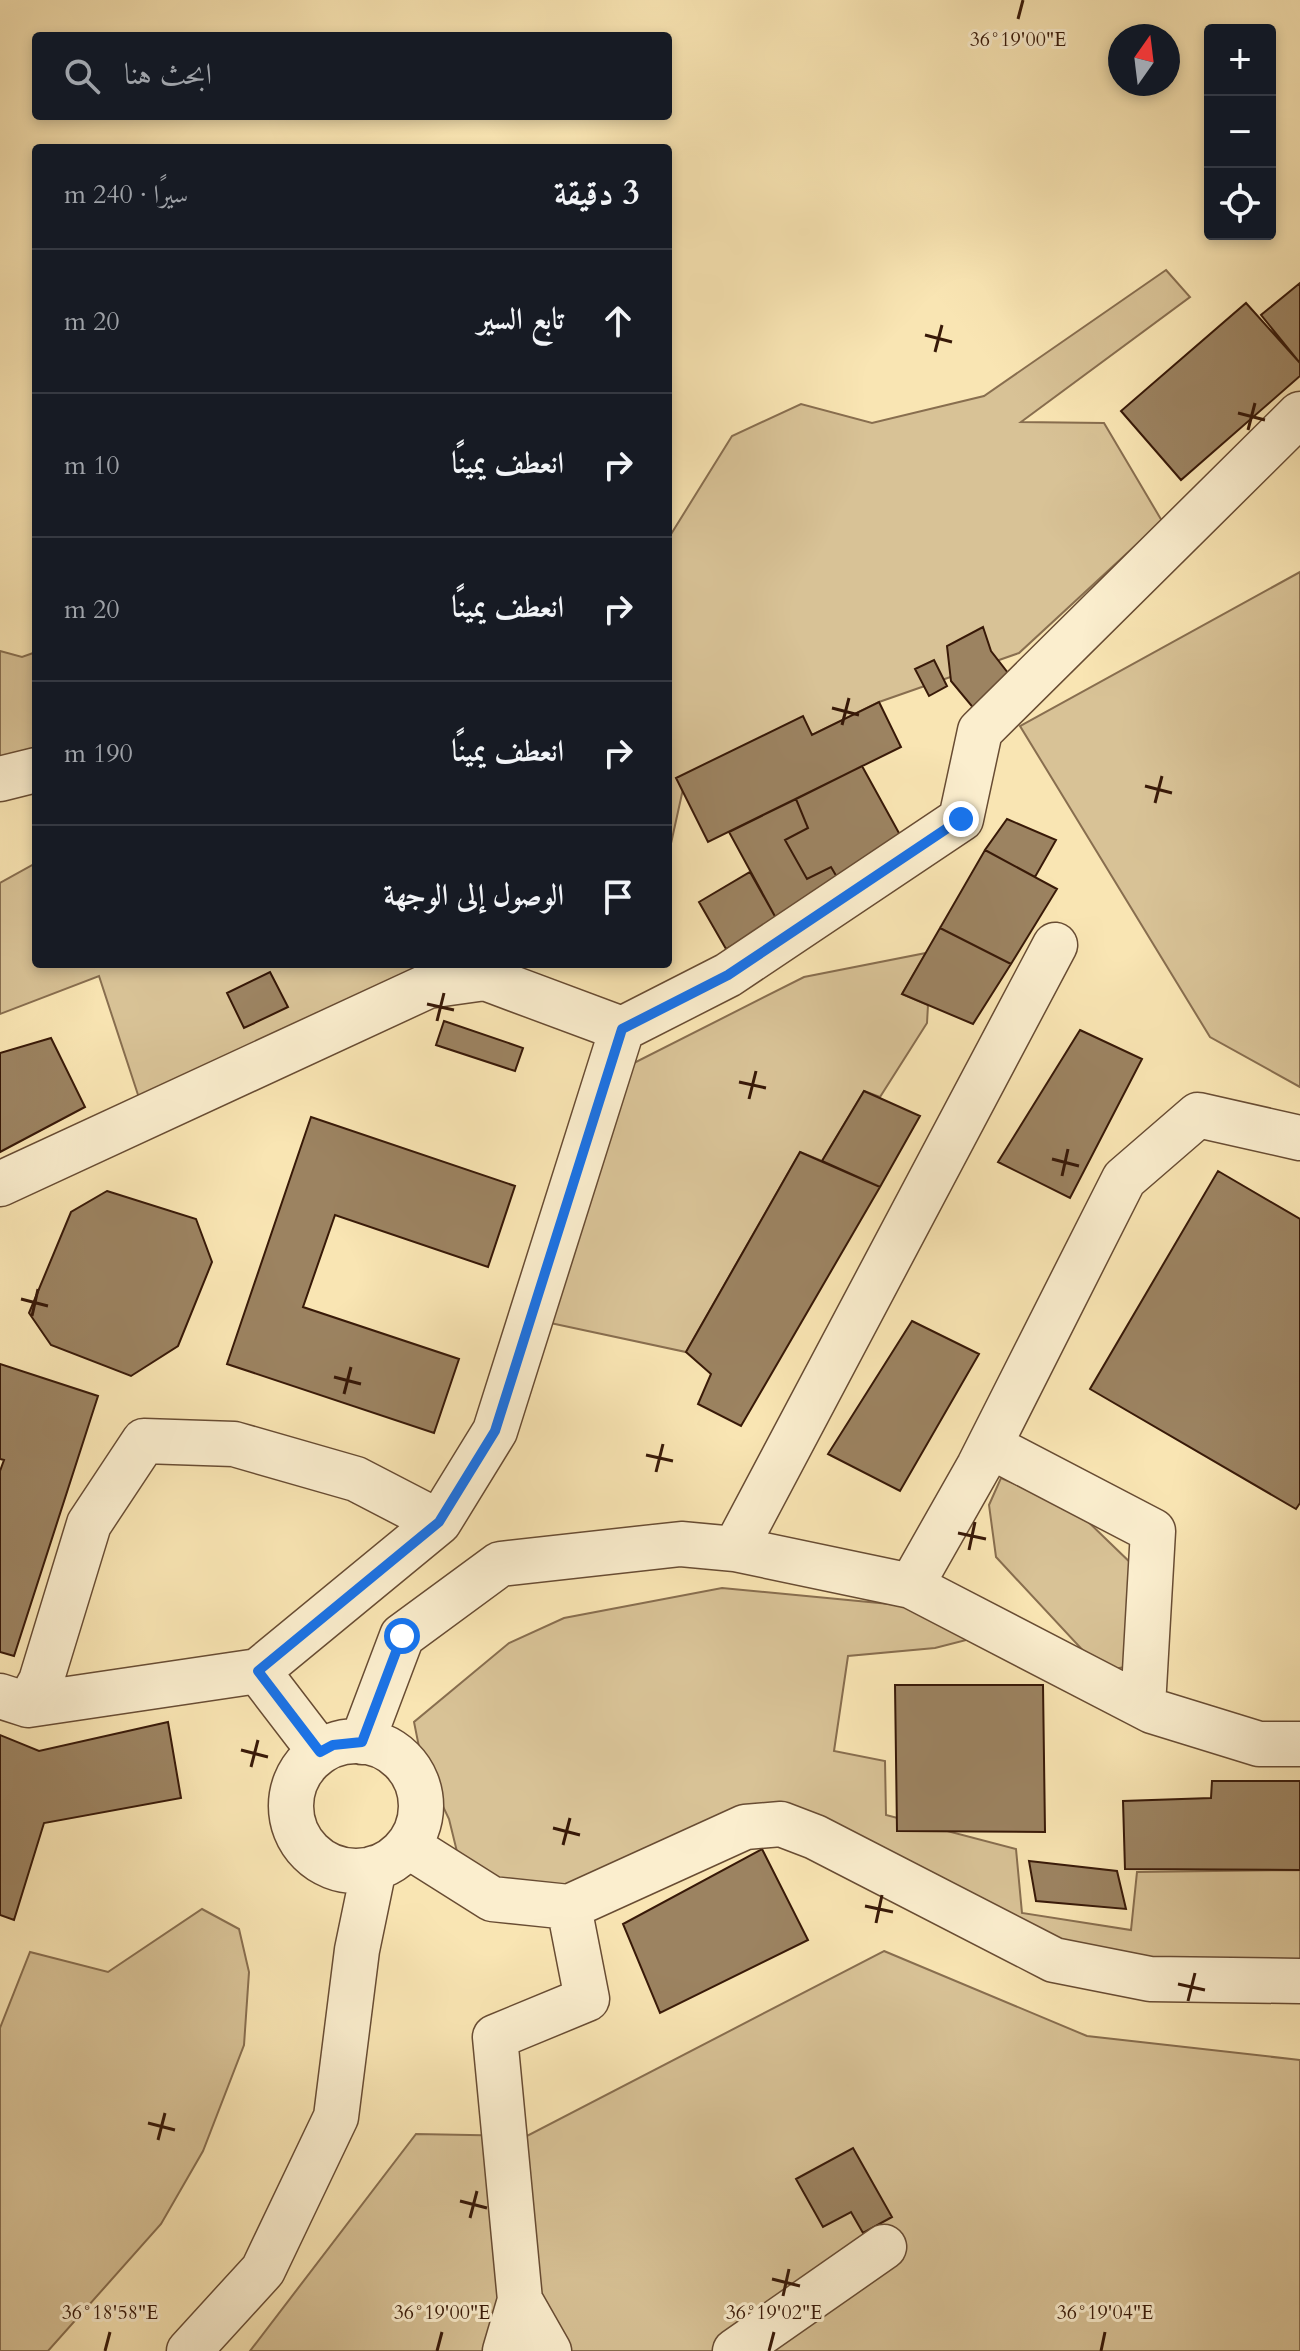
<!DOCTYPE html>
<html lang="ar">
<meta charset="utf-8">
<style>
:root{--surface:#171b24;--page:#20242c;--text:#f1f3f6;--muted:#9ea1a6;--line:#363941}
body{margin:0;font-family:Cardo,Amiri,serif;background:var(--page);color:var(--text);direction:rtl}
.controls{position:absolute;right:24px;top:24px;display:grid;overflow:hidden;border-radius:8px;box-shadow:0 4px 12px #0003}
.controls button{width:72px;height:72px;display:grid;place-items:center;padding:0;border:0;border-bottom:2px solid var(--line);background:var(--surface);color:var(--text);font:40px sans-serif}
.compass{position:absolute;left:1108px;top:24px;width:72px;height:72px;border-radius:50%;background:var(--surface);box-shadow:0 4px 12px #0003;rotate:14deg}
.stop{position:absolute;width:24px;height:24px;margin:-18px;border:6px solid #1a73e8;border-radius:50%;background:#fff}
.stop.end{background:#1a73e8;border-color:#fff;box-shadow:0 2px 8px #0008}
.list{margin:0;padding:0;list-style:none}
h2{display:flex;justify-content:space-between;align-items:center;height:104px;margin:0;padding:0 32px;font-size:34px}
h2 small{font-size:26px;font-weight:400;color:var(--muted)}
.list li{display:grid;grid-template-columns:52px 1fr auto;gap:24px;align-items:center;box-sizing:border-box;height:144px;padding:0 32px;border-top:2px solid var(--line)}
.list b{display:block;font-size:30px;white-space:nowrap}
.list em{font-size:26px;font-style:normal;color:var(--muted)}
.icon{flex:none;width:44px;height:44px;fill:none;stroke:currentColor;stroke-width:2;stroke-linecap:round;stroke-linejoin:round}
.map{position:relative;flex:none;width:1300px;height:2351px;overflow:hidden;direction:ltr}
.search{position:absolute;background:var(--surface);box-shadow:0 4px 12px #0003;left:32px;top:32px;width:640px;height:88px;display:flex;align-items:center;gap:20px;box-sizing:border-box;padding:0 28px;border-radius:8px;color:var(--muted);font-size:30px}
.panel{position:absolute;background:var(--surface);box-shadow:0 4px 12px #0003;left:32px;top:144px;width:640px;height:824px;border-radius:8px;direction:rtl}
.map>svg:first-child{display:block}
</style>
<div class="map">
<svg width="1300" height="2351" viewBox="0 0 1300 2351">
<rect width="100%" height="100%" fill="#f9e5b3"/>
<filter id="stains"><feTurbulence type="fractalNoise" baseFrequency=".0025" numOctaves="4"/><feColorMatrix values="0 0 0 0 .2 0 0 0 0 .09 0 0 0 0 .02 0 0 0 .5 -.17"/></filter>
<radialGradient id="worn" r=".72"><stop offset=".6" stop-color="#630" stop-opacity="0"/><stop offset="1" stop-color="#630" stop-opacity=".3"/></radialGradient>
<path fill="#d8c296" stroke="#886e4f" stroke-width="2" d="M1166,270L1190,297L1021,422L1104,423L1162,521L1019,653L879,702L812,735L685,780L668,857V539L732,436L801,404L872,423L984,396Z
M1300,572V1087L1210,1037L1020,726Z
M0,651L22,657L36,652V752L0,761Z
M36,863V964H473L142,1107L99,976L0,1014V883Z
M926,953L902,994L928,1005L927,1023L880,1097L864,1091L822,1161L800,1152L686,1352L541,1321L622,1069L804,977Z
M1001,1478L1078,1512L1139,1571L1131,1666L1102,1671L996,1557L989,1505Z
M722,1588L952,1610L978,1637L935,1648L848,1656L834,1751L885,1761L886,1815L1016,1849L1022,1913L1131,1930L1137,1872L1300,1870V1967L1176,1965L1069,1950L806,1822L573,1895L485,1885L460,1864L449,1819L422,1762L414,1722L509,1643L564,1618Z
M202,1909L239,1929L249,1972L244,2045L203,2151L161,2224L48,2351H0V2028L30,1952L108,1972Z
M884,1951L1087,2036L1300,2060V2351H250L416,2134L527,2136Z"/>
<path fill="#9c8361" stroke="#381908" stroke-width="2" d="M1300,283V363L1261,315Z
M1246,303L1300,363V376L1181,480L1121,411Z
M983,627L991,651L1015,682L975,710L951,681L947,646Z
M934,660L947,686L929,696L915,669Z
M879,702L901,747L708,842L676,778L803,716L812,735Z
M862,766L910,853L841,884L831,867L807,879L785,840L808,828L796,799Z
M796,799L808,828L785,840L807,879L831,867L841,884L777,920L729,832Z
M1007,819L1056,840L1035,877L985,850Z
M985,850L1057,889L1011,964L940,928Z
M750,872L777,920L726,949L699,902Z
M940,928L1011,964L973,1024L902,994Z
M270,972L288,1007L244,1028L227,993Z
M444,1021L523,1048L515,1071L436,1045Z
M1080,1030L1142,1059L1070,1198L998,1162Z
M51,1038L85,1107L0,1152V1053Z
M864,1091L920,1116L880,1187L822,1161Z
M311,1117L515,1186L488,1267L335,1215L303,1307L459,1359L434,1433L227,1364Z
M800,1152L880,1187L741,1426L698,1404L711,1374L686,1352Z
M1218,1171L1300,1219V1503L1296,1509L1090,1389Z
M107,1191L196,1219L212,1262L178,1346L131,1376L51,1345L29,1313L71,1212Z
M912,1321L979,1354L900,1491L828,1454Z
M0,1364L98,1396L14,1656L0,1652V1471L4,1460L0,1459Z
M895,1685H1043L1045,1832L897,1831Z
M168,1722L181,1798L44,1823L14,1920L0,1915V1735L39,1751Z
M1212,1781H1300V1870L1125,1869L1123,1801L1211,1798Z
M762,1849L808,1940L660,2013L623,1924Z
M1029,1861L1117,1871L1126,1909L1036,1901Z
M853,2148L892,2217L863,2233L851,2212L823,2227L796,2179Z"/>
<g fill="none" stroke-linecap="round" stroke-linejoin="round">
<g stroke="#684c33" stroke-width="47">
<path id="minor" d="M0,779L36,770
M0,1184L428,986L485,978L622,1029
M990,1446L1153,1531L1143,1706
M735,1549L1055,945
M911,1586L979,1466L1124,1179L1198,1115L1300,1138
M258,1671L320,1752
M0,1696L28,1705L258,1671L439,1522L495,1431L622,1029L728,975L961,819L980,731L1300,414
M28,1705L41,1681L89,1524L144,1441L234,1444L356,1479L439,1522
M291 1806a65 65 0 1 1 130 0a65 65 0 1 1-130 0Z
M362,1742L402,1636L500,1564L681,1544L735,1549L911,1586L1152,1711L1259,1744H1300
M408,1846L492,1899L569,1907L745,1827L781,1824L815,1837L1054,1960L1150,1979L1300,1981
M189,2351L263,2270L336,2117L357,1950L374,1868
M505,2351L520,2300
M549,2351L520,2300L495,2037L587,1999L569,1907
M735,2351L884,2247"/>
</g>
<use href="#minor" stroke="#fbeece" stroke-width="44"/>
</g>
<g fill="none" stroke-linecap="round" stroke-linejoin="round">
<path stroke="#1a73e8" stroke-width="10" d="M402,1636L362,1742L333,1745L320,1752L258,1671L439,1522L495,1431L622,1029L728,975L961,819"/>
</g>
<path fill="none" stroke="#381908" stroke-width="3" d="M1018,19L1023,0M925,335L952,342M935,352L942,325M1238,413L1265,420M1248,430L1255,403M832,708L859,715M842,725L849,698M1145,786L1172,793M1155,803L1162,776M427,1004L454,1010M437,1021L444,993M739,1082L766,1088M749,1099L756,1071M1052,1159L1079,1166M1062,1176L1068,1149M21,1299L48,1306M32,1316L38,1289M334,1377L361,1384M344,1394L351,1367M646,1455L673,1461M656,1472L663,1444M958,1533L986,1539M969,1550L975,1522M241,1750L268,1757M251,1767L258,1740M553,1828L580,1835M563,1845L570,1818M865,1906L893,1912M876,1923L882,1895M1178,1984L1205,1990M1188,2001L1195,1973M148,2123L175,2130M158,2140L165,2113M460,2201L487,2208M470,2218L477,2191M772,2279L800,2286M783,2296L789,2269M105,2351L110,2332M437,2351L442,2332M769,2351L774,2332M1101,2351L1105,2332"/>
<g font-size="20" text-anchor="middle" fill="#381908" stroke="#fbeece" stroke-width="6" stroke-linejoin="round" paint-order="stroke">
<text x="1018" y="46">36°19'00"E</text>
<text x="110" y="2319">36°18'58"E</text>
<text x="442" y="2319">36°19'00"E</text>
<text x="774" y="2319">36°19'02"E</text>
<text x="1105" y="2319">36°19'04"E</text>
</g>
<rect width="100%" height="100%" filter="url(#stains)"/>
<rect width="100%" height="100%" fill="url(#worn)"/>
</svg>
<div class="controls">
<button>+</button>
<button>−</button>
<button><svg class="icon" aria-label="locate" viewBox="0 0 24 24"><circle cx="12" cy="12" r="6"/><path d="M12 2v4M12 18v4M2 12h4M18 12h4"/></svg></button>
</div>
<svg class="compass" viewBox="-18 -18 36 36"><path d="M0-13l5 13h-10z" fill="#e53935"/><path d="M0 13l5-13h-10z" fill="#9ea1a6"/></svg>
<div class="stop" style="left:402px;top:1636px"></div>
<div class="stop end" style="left:961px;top:819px"></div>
<div class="search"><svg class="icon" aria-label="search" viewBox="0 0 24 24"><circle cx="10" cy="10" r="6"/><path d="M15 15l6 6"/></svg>ابحث هنا</div>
<section class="panel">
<h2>3 دقيقة<small>سيرًا · 240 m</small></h2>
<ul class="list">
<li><svg class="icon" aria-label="ahead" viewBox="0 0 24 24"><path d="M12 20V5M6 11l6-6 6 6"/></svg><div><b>تابع السير</b></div><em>20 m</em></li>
<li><svg class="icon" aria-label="right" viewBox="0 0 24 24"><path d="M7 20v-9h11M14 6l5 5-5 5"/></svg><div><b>انعطف يمينًا</b></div><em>10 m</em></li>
<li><svg class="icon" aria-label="right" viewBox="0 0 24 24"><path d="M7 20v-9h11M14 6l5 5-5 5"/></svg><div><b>انعطف يمينًا</b></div><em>20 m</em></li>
<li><svg class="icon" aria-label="right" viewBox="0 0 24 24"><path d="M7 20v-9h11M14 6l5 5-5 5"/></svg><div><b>انعطف يمينًا</b></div><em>190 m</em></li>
<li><svg class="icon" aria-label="arrive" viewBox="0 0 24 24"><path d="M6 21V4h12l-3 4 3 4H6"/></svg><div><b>الوصول إلى الوجهة</b></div></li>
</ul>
</section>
</div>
